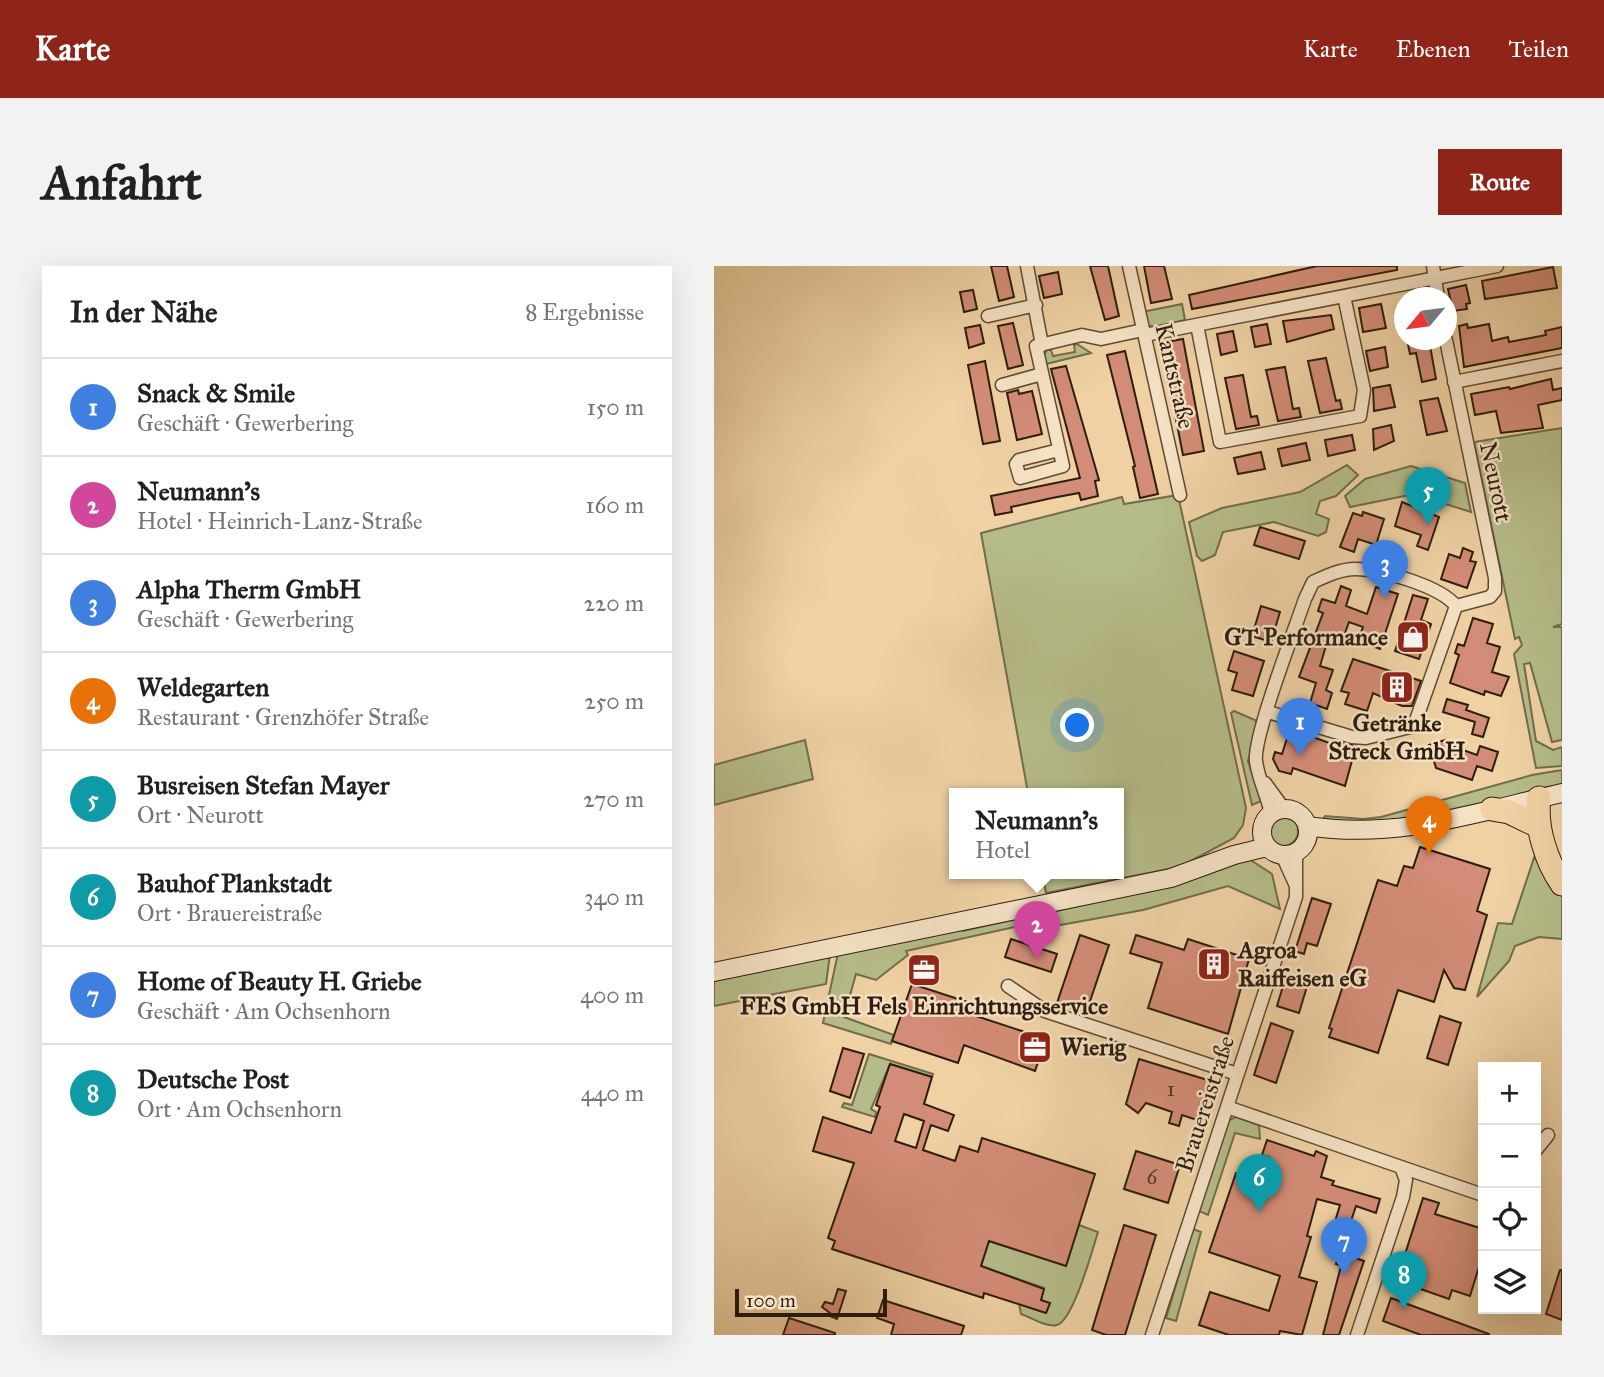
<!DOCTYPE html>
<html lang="de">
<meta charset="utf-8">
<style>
:root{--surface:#fff;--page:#f2f2f2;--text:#202124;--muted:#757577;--line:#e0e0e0;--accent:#8f2418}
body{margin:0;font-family:"IM FELL Great Primer",serif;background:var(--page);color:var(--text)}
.controls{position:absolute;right:21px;bottom:21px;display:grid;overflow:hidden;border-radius:0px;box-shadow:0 7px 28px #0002}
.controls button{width:63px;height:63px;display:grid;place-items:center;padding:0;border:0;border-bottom:2px solid var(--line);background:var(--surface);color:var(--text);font:35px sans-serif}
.compass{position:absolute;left:680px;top:21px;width:63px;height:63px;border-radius:50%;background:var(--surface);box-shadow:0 7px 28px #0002;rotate:241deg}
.scale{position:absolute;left:21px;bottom:18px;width:152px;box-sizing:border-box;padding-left:7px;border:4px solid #2d1e0f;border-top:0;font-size:19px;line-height:24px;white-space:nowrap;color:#2d1e0f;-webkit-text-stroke:5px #f5e1c4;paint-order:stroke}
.you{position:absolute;left:364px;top:460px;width:24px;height:24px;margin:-18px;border:5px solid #fff;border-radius:50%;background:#1a73e8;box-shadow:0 0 0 10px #1a73e833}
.badge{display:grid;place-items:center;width:46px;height:46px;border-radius:50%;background:var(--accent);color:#fff;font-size:23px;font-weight:700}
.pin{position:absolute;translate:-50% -58px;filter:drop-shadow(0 2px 4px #0008)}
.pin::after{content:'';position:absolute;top:37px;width:24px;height:21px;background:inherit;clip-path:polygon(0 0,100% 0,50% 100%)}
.popup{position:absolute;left:235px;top:522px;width:175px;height:91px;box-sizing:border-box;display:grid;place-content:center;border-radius:0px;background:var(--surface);filter:drop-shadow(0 2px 5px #0005);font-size:23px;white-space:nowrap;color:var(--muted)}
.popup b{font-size:26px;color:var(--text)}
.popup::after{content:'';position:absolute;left:50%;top:100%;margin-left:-14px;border:14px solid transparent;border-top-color:var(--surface)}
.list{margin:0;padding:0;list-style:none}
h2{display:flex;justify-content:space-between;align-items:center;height:91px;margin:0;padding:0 28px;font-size:30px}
h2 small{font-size:23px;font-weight:400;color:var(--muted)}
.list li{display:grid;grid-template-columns:46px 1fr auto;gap:21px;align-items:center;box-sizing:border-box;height:98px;padding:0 28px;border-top:2px solid var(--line)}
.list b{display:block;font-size:26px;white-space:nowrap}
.list p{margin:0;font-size:23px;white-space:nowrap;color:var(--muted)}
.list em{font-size:23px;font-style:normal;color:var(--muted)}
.icon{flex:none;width:38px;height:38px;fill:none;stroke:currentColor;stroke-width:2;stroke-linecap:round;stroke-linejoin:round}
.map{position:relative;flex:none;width:848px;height:1069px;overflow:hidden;border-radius:0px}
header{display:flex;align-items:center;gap:42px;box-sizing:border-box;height:98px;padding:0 35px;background:var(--accent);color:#fff}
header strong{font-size:33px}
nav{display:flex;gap:38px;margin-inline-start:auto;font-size:24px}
.intro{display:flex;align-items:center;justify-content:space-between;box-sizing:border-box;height:168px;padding:0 42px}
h1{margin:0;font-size:49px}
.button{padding:18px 32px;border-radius:0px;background:var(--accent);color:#fff;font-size:24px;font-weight:700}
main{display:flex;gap:42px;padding:0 42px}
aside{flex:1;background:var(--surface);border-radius:0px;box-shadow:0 7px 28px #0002}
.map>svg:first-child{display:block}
</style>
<header>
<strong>Karte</strong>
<nav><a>Karte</a><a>Ebenen</a><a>Teilen</a></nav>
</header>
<div class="intro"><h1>Anfahrt</h1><a class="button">Route</a></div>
<main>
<aside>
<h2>In der Nähe<small>8 Ergebnisse</small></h2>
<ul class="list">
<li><span class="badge" style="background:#3f7fe0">1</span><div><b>Snack &amp; Smile</b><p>Geschäft · Gewerbering</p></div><em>150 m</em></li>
<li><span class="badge" style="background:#d1479c">2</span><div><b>Neumann’s</b><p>Hotel · Heinrich-Lanz-Straße</p></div><em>160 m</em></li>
<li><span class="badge" style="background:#3f7fe0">3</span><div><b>Alpha Therm GmbH</b><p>Geschäft · Gewerbering</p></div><em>220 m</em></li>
<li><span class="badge" style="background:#e8710a">4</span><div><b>Weldegarten</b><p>Restaurant · Grenzhöfer Straße</p></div><em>250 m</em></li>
<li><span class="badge" style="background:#0f9aa8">5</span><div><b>Busreisen Stefan Mayer</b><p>Ort · Neurott</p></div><em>270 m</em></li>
<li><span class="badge" style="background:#0f9aa8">6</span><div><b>Bauhof Plankstadt</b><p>Ort · Brauereistraße</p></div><em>340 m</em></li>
<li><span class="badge" style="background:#3f7fe0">7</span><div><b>Home of Beauty H. Griebe</b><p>Geschäft · Am Ochsenhorn</p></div><em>400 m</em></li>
<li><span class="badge" style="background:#0f9aa8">8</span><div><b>Deutsche Post</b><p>Ort · Am Ochsenhorn</p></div><em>440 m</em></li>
</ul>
</aside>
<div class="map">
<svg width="848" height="1069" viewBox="0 0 848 1069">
<rect width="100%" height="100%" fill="#efd1a4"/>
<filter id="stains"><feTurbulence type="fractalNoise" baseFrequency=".00286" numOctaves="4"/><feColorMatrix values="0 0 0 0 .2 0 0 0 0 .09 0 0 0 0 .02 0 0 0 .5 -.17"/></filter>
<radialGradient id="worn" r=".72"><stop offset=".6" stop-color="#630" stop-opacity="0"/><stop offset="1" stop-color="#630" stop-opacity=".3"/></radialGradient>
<path fill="#b5bc89" stroke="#716d4c" stroke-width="2" d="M468,38L471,54L441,61L433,59L428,46Z
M363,78L377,87L332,98L330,89L333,84H337L339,90L361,86L360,79Z
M848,162V358L839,361H848V474L838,476L816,397L810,398L822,475L839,484L848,481V500L822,502L800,388L808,379L805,371L801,373L760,176Z
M633,199L644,209L622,230L606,235L602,248L615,253L612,266L604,270L560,256L509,266L501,289L488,295L483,290L475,256L508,242L586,226Z
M697,200L751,217L757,246L700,228L636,241L631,230L651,213Z
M464,229L532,542L529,559L520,572L475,596L460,602L332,627L328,607H405V527H314L267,267L408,231L410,238Z
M520,445L541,454L544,460L534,495L547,535L538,539L517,447Z
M91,474L99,513L0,539V499Z
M848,504V519L666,559L609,553L611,550L649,553L667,551L818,509Z
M554 565a15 15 0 1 1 30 0a15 15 0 1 1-30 0Z
M823,583L848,629V673L825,671L801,680L795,695L763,731L784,657L798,658Z
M535,593L558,608L566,643L514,620L429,644L330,662L335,647L488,610Z
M320,649L325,653L319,657L192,685L194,689L162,714L142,708L130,751L180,769L177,778L109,757L124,687L250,661L249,665Z
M116,688L112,718L0,740V711Z
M155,788L219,808L218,811L176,798L157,843L162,846L161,851L128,841L130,837L138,839Z
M522,851L545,859L546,873L521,867L494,949L485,945L515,854Z
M365,959L384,966C378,985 359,1055 343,1059C333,1062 317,1051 307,1048L305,1038L332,1047L336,1037L327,1034L330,1022L267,1000L275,975L352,1000Z
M479,963L487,966L462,1055L452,1052Z"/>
<path fill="#d38c77" stroke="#2d1e0f" stroke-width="2" fill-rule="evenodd" d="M277,0H293L300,31L285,35Z
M376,0H394L405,50L391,54Z
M430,0H450L458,33L437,37Z
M603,0H683V4L478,43L475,29Z
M839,1L843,22L771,33L768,15Z
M344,6L348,28L330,32L325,10Z
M752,19L756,37L752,38L753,43L739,45L734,23Z
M259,24L263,43L250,46L246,26Z
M667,38L672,62L649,66L645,42Z
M617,49L620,63L573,76L569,55Z
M299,57L309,99L294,103L284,60Z
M553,58L557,78L541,81L537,61Z
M753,58L754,62L775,58L778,75L794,71L795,76L832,69L831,65L848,61V82L750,101L745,60Z
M266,59L270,77L255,82L251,62Z
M519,65L523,85L507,89L503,68Z
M469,73L490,185L469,189L447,77Z
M693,74H715L722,113L708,116L702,87L696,88Z
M671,81L674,101L656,105L652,85Z
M411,85L444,228L426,232L419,201L421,200L393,89Z
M612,92L622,135L626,134L628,143L606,147L594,95Z
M271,95L286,175L269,178L254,99Z
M352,100L385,214L381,215L384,230L367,234L365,227L338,232L297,241L298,246L281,249L277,230L366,212L337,103Z
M571,101L579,143L585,142L587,151L564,155L552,104Z
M529,109L537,151L543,150L545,159L522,163L511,112Z
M837,113L839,124L848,122V134L824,139L829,162L787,167L782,145L761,149L757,128L795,121L796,123Z
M676,119L681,141L660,145L659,122Z
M304,124L305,128L318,125L328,168L303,174L293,127Z
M724,132L733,165L713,169L706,135Z
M677,159L680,175L660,184L659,163Z
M638,169L641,184L614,190L611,174Z
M592,177L596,194L568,200L564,183Z
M547,186L551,203L524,208L520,192Z
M688,236L725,251L714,284L703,280L707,269L681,260Z
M649,246L670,253L662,279L644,273L640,286L626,281L639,247L648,250Z
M546,261L591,275L585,293L540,279Z
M749,282L759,286L756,295L762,296L753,322L727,313L735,288L746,292Z
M627,320L637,324L632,340L653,348L662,321L684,328L666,383L644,375L649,361L635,356L627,378L614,373L606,400L619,404L612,424L618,427L613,443L596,437L602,417L585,411L609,347L604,345L608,333L621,337Z
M699,329L714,333L707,354L717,358L705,393L681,385Z
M547,340L566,346L557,376L538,370Z
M759,352L779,358L773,377L786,381L778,406L795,411L787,430L771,425L770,429L736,417L745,389L741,387L744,378L750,380Z
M520,385L550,395L539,430L518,424L523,407L514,404Z
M639,393L707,415L698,440H688L659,427L653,445L631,438L635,427L627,425Z
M733,433L754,439L752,444L775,452L769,471L758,468L761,456L729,446Z
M576,463L621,479L622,475L642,480L631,520L579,502L577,508L565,505L559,493L561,486L568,488Z
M731,474L732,478L763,489L766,480L784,486L778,505L763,500L758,514L722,502L715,479Z
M706,581L776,603L763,645L773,649L751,724L740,722L730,704L720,736L684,724L664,787L615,771L618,763L615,762L664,614L683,620L690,600L699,602Z
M598,632L617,638L603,680L593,677L590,688L581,685Z
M366,669L395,679L372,747L343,737Z
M422,669L470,684L474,673L535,693L514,768L434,742L448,697L416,687Z
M297,673L343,688L337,706L291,691Z
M216,690L220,710L201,714L197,695Z
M572,710L594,717L585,747L563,740Z
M198,718L263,739L259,749L332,773L321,805L250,779L244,797L178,775Z
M726,750L747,757L734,799L713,792Z
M557,757L579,765L562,817L540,809Z
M129,782L150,788L136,832L116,825Z
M425,793L500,816L486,855L468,849L465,860L455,857L458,846L432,837L424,847L412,838Z
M176,798L218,811L210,838L240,849L234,865L217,859L209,884L241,895L246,880L264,886L268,872L381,908L352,1000L275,975L267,1000L330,1023L327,1034L336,1037L332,1047L270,1027L269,1032L118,983L121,975L114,972L140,897L99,885L109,851L157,867L166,841L162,839ZM190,848L210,855L202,882L181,875Z
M553,874L600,890L602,885L613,890L607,911L620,915L618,919L666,933L662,947L642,940L633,967L638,968L635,979L616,972L626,939L603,933L593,970L597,971L585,1011L603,1016L588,1069L566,1065L565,1069H515L485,1059L496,1026L555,1045L566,1010L495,986L522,907L547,916L555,891L548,889Z
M422,885L466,899L454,937L410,923Z
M709,932L725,937L721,948L769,963V988L756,1030L738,1024L735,1033L698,1020L700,1012L685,1007Z
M410,959L442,969L411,1069H392L378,1064Z
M626,987L650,995L625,1069H609L627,1000L622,998Z
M846,1004H848V1054L832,1048Z
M124,1023L132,1025L123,1053L116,1050V1047L108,1041L111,1036L119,1038Z
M677,1032L775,1068V1069H707L669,1055Z
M169,1034L250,1060L247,1069H177L180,1058L163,1052Z
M75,1052L121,1067V1069H69Z"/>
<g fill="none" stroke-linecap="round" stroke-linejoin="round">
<g stroke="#5e4b34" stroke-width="15">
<path id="street" d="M313,0L328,79
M415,0L466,229
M719,0L724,32
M274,50L322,39
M483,59L506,176L646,150L650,124L630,30
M431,69L783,0
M732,74L781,312V325L776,331L742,340
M740,116L848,95
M288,119L328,108
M345,184L305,194L302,198L306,212L349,200L322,80L368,69L387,73L429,64
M554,446L638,471L652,472L700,460L742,340C726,320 667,303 641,303C627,303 612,310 599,316L591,333C581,363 539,471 542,495C544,512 553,530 557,547
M551,517L570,543
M568,589L582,620
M294,720L331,745L523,808
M513,841L687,901L692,914L689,931L643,1069
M822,884L834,869
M687,901L769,929
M438,1069L582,631V586"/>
</g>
<g stroke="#2d1e0f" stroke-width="20">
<path id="secondary" d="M548 566a23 23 0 1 1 46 0a23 23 0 1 1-46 0Z
M593,560C684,574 760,547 848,527
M0,706L457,612L520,589L553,581"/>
</g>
<g stroke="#2d1e0f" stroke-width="25">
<path id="highway" d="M825,532C821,560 832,595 848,618
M778,543L795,546L824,560"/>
</g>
<use href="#street" stroke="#f5e1c4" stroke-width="12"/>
<use href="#secondary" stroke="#f5e1c4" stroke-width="18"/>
<use href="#highway" stroke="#efd1a4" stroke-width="23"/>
</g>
<defs>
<g id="shop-square" transform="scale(1.75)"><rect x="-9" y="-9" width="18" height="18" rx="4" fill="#8f2418" stroke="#f5e1c4"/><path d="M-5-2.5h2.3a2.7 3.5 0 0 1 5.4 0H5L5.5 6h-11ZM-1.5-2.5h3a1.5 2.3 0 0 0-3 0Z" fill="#fff"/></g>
<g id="building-square" transform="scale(1.75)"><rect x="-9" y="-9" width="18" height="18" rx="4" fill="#8f2418" stroke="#f5e1c4"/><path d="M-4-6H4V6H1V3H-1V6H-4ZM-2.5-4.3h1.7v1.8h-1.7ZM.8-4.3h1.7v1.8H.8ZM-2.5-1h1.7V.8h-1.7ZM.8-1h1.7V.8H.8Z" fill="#fff"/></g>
<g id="office-square" transform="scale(1.75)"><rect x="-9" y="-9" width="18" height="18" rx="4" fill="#8f2418" stroke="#f5e1c4"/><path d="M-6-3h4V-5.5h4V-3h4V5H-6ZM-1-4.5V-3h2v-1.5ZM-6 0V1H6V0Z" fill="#fff"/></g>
</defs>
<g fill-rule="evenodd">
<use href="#shop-square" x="699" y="371"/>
<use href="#building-square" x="683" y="421"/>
<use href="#building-square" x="500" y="698"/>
<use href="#office-square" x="210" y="704"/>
<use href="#office-square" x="321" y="781"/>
</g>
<g text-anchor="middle" stroke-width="5" stroke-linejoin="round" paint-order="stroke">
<g font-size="21" fill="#563a29">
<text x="457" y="830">1</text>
<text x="438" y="918">6</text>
</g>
<g font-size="24" fill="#2d1e0f" stroke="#f5e1c4">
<text transform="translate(461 110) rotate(77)" y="8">Kantstraße</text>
<text transform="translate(782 216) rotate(78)" y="8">Neurott</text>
<text transform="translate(491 838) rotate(-72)" y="8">Brauereistraße</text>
</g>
<g font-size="24" font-weight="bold" fill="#2d1e0f" stroke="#f5e1c4">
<text x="674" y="379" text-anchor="end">GT Performance</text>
<text x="683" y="465">Getränke<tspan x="683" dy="28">Streck GmbH</tspan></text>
<text x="524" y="692" text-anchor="start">Agroa<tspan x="524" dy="28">Raiffeisen eG</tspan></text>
<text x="210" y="748">FES GmbH Fels Einrichtungsservice</text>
<text x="346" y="789" text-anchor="start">Wierig</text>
</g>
</g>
<rect width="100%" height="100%" filter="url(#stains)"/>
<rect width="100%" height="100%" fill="url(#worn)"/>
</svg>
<div class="controls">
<button>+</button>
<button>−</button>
<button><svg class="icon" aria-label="locate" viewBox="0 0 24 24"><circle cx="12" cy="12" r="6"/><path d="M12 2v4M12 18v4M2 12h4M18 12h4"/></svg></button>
<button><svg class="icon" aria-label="layers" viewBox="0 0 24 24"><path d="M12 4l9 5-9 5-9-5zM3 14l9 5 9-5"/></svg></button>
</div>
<svg class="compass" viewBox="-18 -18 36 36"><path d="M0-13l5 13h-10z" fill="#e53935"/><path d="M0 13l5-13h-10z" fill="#757577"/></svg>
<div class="scale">100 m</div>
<div class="you"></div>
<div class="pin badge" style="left:586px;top:490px;background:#3f7fe0">1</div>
<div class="pin badge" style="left:323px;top:693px;background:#d1479c">2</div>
<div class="popup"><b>Neumann’s</b>Hotel</div>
<div class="pin badge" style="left:671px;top:332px;background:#3f7fe0">3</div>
<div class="pin badge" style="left:715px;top:588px;background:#e8710a">4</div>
<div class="pin badge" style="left:714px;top:259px;background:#0f9aa8">5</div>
<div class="pin badge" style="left:545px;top:946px;background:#0f9aa8">6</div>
<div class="pin badge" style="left:630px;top:1009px;background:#3f7fe0">7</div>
<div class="pin badge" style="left:690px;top:1043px;background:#0f9aa8">8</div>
</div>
</main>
